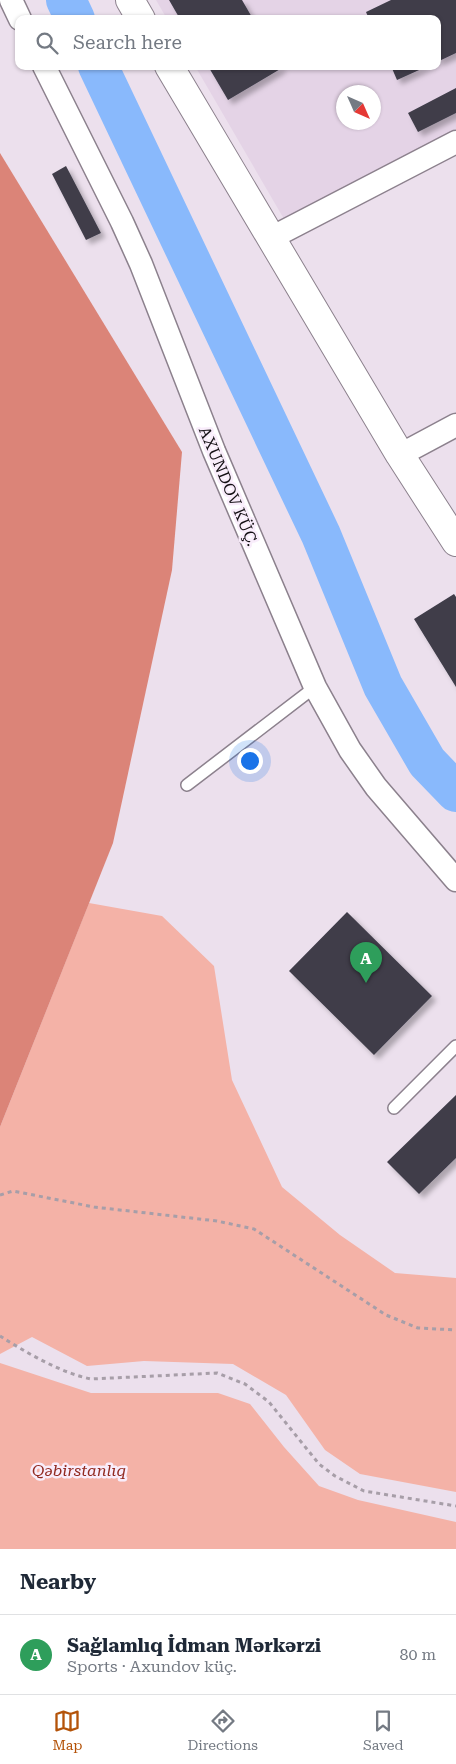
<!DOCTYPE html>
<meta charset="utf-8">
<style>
:root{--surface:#fff;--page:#f2f2f3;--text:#1f2937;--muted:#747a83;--line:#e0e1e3;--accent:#b45309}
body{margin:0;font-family:"Roboto Serif",serif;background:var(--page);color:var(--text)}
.compass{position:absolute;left:336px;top:85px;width:45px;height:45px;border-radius:50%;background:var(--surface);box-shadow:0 1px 4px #0004;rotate:135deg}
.you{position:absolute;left:249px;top:760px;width:18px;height:18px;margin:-12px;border:4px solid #fff;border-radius:50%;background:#1a73e8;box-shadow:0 0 0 8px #1a73e833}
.badge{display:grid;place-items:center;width:32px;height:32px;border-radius:50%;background:var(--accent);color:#fff;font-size:16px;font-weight:700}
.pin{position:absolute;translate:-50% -41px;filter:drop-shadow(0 1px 2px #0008)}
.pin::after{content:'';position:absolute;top:26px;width:18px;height:15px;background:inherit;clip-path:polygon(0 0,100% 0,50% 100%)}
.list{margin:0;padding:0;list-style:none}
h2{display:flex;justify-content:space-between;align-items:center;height:65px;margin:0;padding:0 20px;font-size:21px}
h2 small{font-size:16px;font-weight:400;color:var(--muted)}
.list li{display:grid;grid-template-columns:32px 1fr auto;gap:15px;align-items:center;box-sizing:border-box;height:80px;padding:0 20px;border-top:1px solid var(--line)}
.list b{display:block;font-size:19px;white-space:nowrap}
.list p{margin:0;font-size:16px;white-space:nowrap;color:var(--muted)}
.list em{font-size:16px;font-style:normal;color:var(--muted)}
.icon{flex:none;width:28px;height:28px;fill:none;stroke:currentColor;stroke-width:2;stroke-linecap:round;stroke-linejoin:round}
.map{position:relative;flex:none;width:456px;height:1549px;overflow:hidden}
.search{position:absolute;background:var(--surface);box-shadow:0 1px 4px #0004;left:15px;right:15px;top:15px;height:55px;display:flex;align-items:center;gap:12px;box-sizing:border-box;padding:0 18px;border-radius:10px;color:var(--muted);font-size:19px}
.sheet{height:145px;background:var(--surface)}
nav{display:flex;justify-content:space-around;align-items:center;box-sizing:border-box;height:70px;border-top:1px solid var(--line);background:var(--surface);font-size:14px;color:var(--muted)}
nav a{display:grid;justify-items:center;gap:2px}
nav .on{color:var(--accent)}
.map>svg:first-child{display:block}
</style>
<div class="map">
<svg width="456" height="1549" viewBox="0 0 456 1549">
<defs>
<filter id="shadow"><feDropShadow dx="4.5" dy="4.5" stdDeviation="2.5" flood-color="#0004"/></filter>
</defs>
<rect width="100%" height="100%" fill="#ece0ed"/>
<path fill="#e4d3e6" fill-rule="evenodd" d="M156,0H456V129L284,219L195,66H437V19H167ZM344,92H374V122H344Z"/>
<path fill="#f4b2a7" d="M89,903L162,916L214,966L232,1080L282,1187L340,1235L395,1273L456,1278V1492L360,1474L325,1450L286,1395L233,1364L144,1361L87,1366L32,1337L0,1354V1127Z
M0,1363L91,1393H218L250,1404L284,1447L319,1486L358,1500L456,1522V1549H0Z"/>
<path fill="#db8478" d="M0,153L182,452L172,570L113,843L0,1127Z"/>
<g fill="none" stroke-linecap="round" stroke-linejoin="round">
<path stroke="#89b9fc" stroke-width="40" d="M66,0L75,19
M98,66L321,535L383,686L427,762L456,792"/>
</g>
<path fill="#3f3d4a" filter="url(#shadow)" d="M169,0H242L253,19H180Z
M391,0H456V53L437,62V19H369L366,12Z
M208,66H281L282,68L228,100Z
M391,66H428L397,80Z
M456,88V113L418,132L408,113Z
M66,166L101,233L86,240L52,174Z
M454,594L456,597V687L414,619Z
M347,912L432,996L374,1055L289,971Z
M456,1095V1158L419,1194L387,1162Z"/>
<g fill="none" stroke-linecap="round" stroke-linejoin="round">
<g stroke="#8c818d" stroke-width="14">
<path id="service" d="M187,785L315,687
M394,1108L456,1046"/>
</g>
<g stroke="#8c818d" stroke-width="25">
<path id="minor" d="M11,0L20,19
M44,66L122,222L141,264L214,451L315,687L350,750L376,787L456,880
M271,238L456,142
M400,455L456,425"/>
</g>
<g stroke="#8c818d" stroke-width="30">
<path id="tertiary" d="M130,0L141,19
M169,66L400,455L456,542"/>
</g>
<path stroke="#a79ea8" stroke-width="3" stroke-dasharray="4 4" stroke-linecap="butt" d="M0,1195L13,1191L94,1207L217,1221L254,1229L386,1315L418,1328L456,1330
M0,1336C27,1353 61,1373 91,1379L217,1373L245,1384L269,1402L319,1464L335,1476L364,1491L456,1506"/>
<use href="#service" stroke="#fff" stroke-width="11"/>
<use href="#minor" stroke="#fff" stroke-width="22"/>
<use href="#tertiary" stroke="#fff" stroke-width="28"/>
</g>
<g text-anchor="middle" stroke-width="5" stroke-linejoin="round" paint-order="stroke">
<g font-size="16" fill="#130f13" stroke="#f9edfb">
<text transform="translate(229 486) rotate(67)" y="6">AXUNDOV KÜÇ.</text>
</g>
<g font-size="16" font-style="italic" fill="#922b22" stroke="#f9edfb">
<text x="79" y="1476">Qəbirstanlıq</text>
</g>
</g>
</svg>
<svg class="compass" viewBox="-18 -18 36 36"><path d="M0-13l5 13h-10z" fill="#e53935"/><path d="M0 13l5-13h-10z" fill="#747a83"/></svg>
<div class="you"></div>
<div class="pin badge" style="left:366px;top:983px;background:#2e9e5b">A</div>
<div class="search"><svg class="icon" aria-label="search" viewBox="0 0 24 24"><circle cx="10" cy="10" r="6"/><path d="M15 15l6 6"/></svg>Search here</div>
</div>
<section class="sheet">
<h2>Nearby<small></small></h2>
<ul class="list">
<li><span class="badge" style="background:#2e9e5b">A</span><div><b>Sağlamlıq İdman Mərkərzi</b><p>Sports · Axundov küç.</p></div><em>80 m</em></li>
</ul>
</section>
<nav>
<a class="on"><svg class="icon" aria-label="map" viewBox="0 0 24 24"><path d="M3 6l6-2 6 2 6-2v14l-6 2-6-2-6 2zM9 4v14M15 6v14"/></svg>Map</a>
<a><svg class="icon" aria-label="directions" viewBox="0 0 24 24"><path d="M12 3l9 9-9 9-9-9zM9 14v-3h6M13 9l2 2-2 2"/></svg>Directions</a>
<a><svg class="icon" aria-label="saved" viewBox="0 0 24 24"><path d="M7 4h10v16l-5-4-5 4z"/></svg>Saved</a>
</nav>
